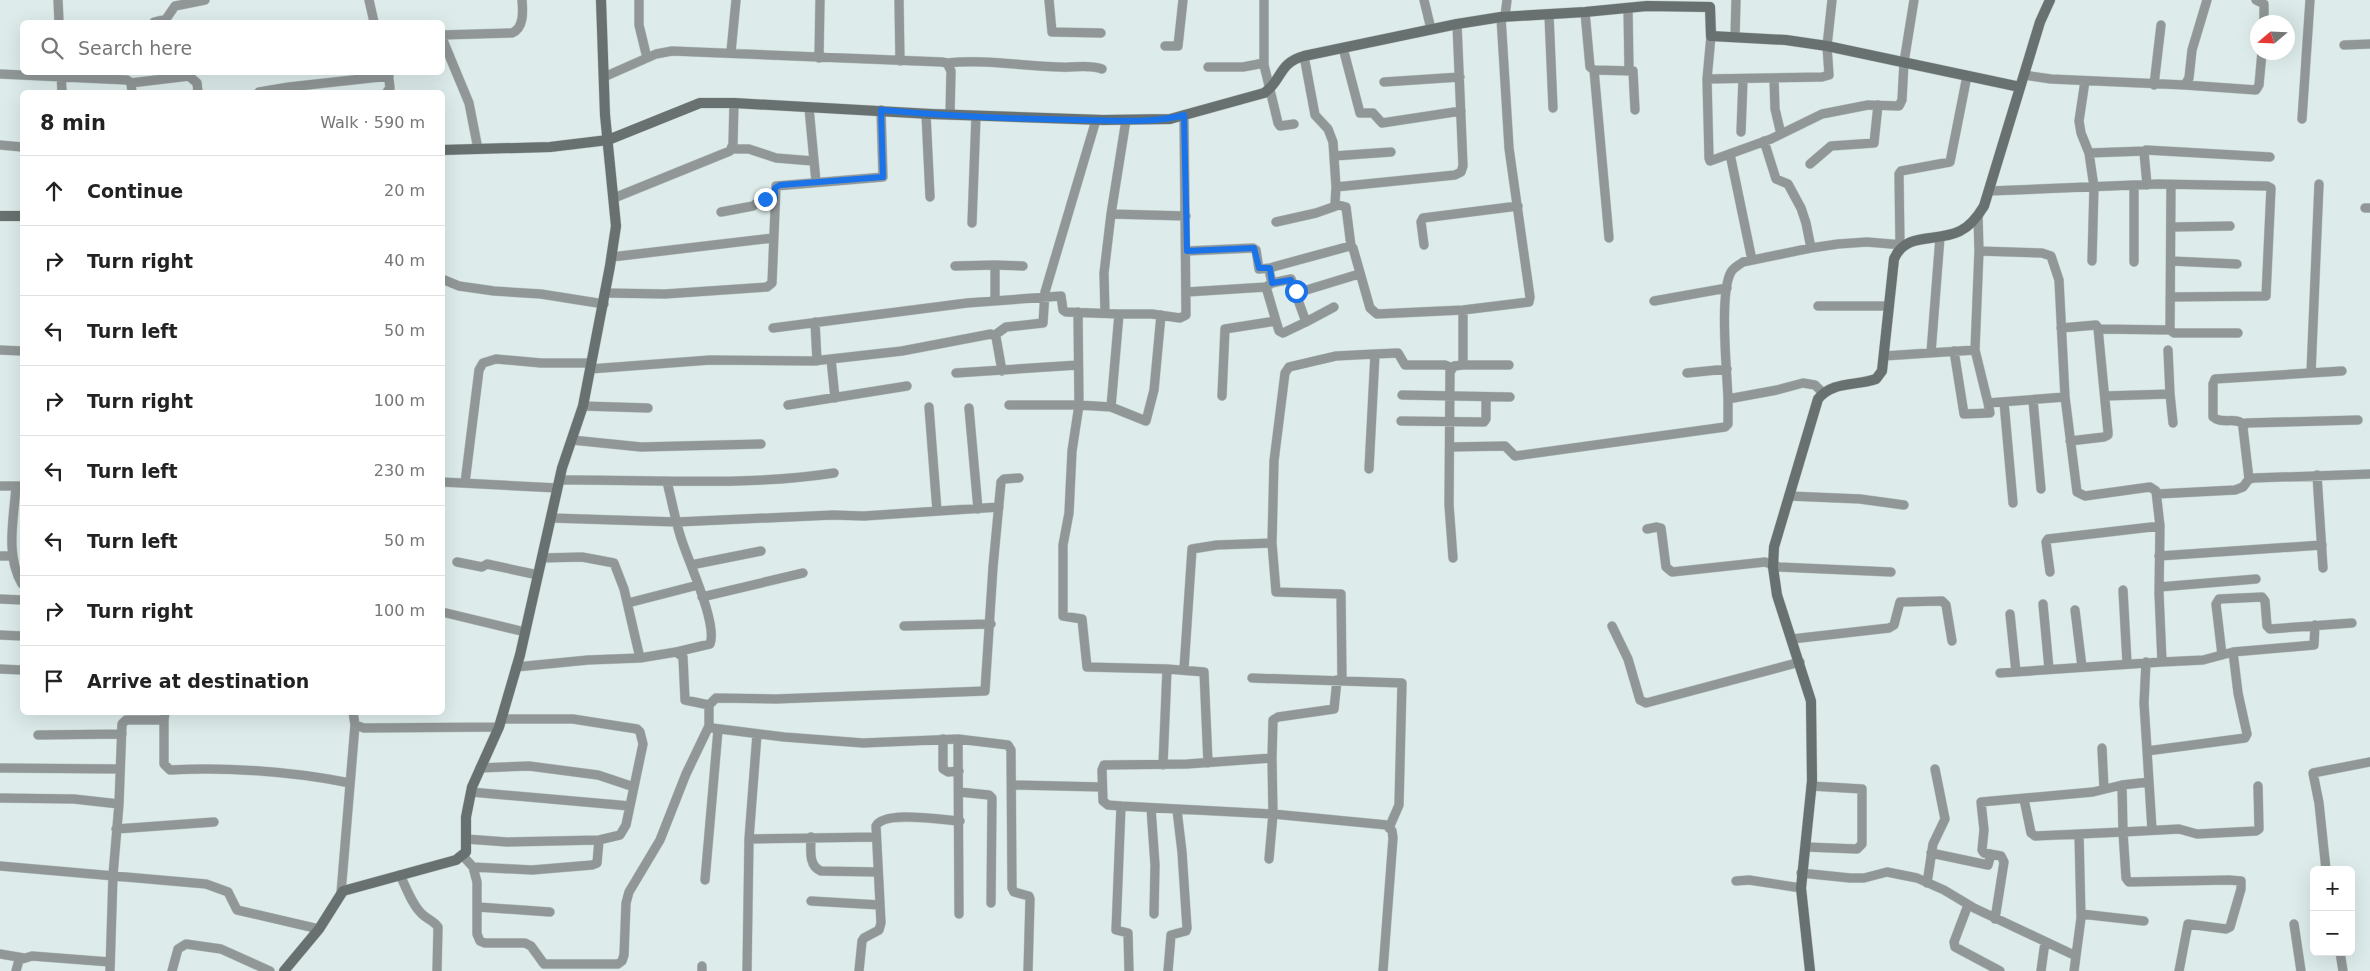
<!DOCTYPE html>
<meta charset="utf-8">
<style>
:root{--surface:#fff;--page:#f6f6f6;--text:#222;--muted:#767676;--line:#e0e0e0}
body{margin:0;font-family:"DejaVu Sans",sans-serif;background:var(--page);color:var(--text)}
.controls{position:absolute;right:15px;bottom:15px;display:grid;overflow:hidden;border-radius:8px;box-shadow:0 5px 20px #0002}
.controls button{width:45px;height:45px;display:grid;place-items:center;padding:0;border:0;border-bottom:1px solid var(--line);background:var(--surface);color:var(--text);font:25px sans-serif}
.compass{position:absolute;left:2250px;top:15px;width:45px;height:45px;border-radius:50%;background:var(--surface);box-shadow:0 5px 20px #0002;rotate:251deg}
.stop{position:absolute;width:15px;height:15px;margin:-11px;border:4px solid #1a73e8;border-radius:50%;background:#fff}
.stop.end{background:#1a73e8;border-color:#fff;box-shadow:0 1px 5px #0008}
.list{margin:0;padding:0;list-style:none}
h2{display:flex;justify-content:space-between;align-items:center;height:65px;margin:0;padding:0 20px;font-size:21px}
h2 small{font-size:16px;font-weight:400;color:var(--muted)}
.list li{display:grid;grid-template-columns:32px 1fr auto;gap:15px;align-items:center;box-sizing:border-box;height:70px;padding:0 20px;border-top:1px solid var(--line)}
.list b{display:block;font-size:19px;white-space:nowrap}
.list em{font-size:16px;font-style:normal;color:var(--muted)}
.icon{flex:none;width:28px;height:28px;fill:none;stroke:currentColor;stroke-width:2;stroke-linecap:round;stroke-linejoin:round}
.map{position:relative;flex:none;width:2370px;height:971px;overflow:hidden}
.search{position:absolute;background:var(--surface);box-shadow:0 5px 20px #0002;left:20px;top:20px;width:425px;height:55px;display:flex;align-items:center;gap:12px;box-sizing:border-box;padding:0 18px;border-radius:8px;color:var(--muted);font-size:19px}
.panel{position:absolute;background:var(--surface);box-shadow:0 5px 20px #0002;left:20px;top:90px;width:425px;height:625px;border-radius:8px}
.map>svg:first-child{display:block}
</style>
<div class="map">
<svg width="2370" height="971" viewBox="0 0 2370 971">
<rect width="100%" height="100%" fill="#ddeceb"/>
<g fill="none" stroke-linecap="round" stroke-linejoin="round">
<g stroke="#bcc9c8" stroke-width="10">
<path id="street" d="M58,0L59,22
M369,0L374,22
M639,0V25L647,58
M899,0L900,61
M1049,0L1052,32L1101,33
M1264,0V65L1278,123L1280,126L1294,124
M1424,0L1431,29
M1832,0L1827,46L1829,75L1822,77L1707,79L1709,158L1710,161L1771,139L1822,114L1868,105L1899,106L1902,100L1904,62L1914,0
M2256,0L2264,4V22
M1628,8L1629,70
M1585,12L1590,67L1594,70L1633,71L1635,110
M1549,15L1553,108
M1505,16L1507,0
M154,22L166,19L175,6L205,0
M442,35L512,33C524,28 523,12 522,0
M1735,37L1736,0
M442,38L469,103L478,149
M2344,45L2370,44
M1165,46H1178L1183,0
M1343,48L1360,113H1373L1382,123L1461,111
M731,52L736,0
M1304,56L1315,115L1328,129L1333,142L1336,187L1455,175L1461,172L1463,166L1457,24
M819,58L820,0
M947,63C985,59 1022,66 1060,67C1075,68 1088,64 1102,69
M1208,67H1243L1264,63
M1594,70L1609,238
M61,72L62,92
M0,74L127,80L131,83L132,92
M2024,75L2051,79L2185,85L2189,78L2192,50L2207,0
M604,77L656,54L672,51L942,62L947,63L951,71L950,115
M1774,78L1775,109L1781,134
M1707,79L1711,36
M2085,81L2079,121L2081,133L2089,153L2094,187L2092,261
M1384,82L1460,77
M131,83L189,76L197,83L198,92
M2154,85L2161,25
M2185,85L2256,90L2259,85L2262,52
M259,92L289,87L389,76
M387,92L390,88L388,72
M809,108L816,182
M926,114L930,197
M2302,119L2310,0
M1741,132L1743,79
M1764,141L1776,179L1788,184L1801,208L1806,223L1811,248
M0,145L22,147
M732,149H749L776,158L813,161
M2089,153L2145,151
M1730,154L1752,260
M1334,156L1391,152
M1810,164L1831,146L1874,143L1878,105
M2147,185L2144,152L2146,150L2270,157
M2171,185L2170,330L2174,333H2238
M1336,187L1335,204L1346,207L1351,246
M1990,191L2158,184L2267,186L2271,188L2266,296L2170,297
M614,198L730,151L733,144L734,103
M2365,208H2370
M721,212L753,206L761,200L775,198
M1111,214L1126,120
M1978,216L1979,251L1975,350L1988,403L2065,397L2059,280L2051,256L2042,253L1979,251
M1276,222L1316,213L1336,206
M972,223L976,116
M2172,227L2230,226
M1424,245L1421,222L1423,218L1518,206
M1900,245L1899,174L1901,171L1950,162L1967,76
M1187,251L1253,248L1256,250L1259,269L1270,268
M612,257L773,238
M2171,261L2237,264
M2134,262V186
M995,265L1023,266
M955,266L995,265V300
M442,279L459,286L494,291L541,294L604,304
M1272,283L1291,279L1296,291L1300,292L1359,274
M1266,287L1276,321
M1187,292L1266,287L1272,283L1269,270L1273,267L1350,246L1353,248L1370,308L1377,314L1463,310L1529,302L1530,297L1509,148L1501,17
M1297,292L1298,300L1306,322L1334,307
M606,293L665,294L767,287L772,283L776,186L883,177L881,110
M1654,301L1727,288
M1818,306H1889
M1105,313L1104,273L1111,214L1186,216
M1119,314H1152L1180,318L1186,315L1184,115
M1161,315L1154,390L1146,421L1111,407L1079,405L1072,451L1069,513L1063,545V616L1082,619L1087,667L1167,669L1204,672L1208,763
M815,322L817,361
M773,328L967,303L1061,296L1063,310L1066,312L1119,314L1111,407
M2061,328L2096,325L2098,328L2108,432V435L2104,437L2070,441
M2099,329L2170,330
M995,335L1006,327L1043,323L1045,292L1096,120
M0,350L22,351
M1954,351L1964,414L1990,413L1988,403
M1931,353L1940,237
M1375,354L1398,353L1405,365H1445L1452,368
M1884,356L1975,350
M831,359L835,398
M1463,365H1509
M590,369L710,360L813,361L902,351L991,334L996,337L1002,371
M956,373L1078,365
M1687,373L1727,369
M2311,373L2319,184
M2170,394L2173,423
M1402,395L1510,397
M1222,396L1225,329L1276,321L1279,331L1283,333L1306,322
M2105,396L2170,394L2168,350
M2065,397L2077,492L2085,496L2150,487L2156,491L2160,526L2159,593L2162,662L2203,660L2233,652L2314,645L2315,625
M1728,399C1727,371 1719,293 1731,272C1734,267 1739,265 1743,262L1811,248L1838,244L1867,242L1903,245
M2033,400L2041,489
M2004,402L2013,503
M788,405L907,386
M1009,405H1079L1078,312
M583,406L648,408
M929,407L937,511
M969,408L978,509
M1401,421L1484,422L1486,419V397
M2244,425C2236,416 2222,425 2213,417V384L2215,379L2342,371
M572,440L641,447L761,444
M1450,447L1505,446L1515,456L1725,427L1728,424V399L1777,390L1803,383L1815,385L1823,393
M2317,475L2323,568
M2249,479L2243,428L2246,423L2358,420
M560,480C651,479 743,487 834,473
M442,482L557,488
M667,482C672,501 675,520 681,538C688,561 718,624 710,644L676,652
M465,483L479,370L483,363L496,359L541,363H591
M0,486H22
M16,486C14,518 5,555 22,584
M2157,494L2235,490L2243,487L2249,479L2254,478L2370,474
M1789,496L1860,499L1904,505
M552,518L677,522L833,515L864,516L999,507
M1647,529L1657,527L1661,528L1666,567L1672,572L1765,562L1779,567L1891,572
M1272,543L1276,592L1341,594L1342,680
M0,556H13
M2159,556L2322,545
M542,558L582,557L614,563L624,589L640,658
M1453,558L1449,505L1450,372L1454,366L1463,365V310
M457,562L482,567L487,564L538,575
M691,565L761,551
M2050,572L2046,542L2048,539L2160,526
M2159,587L2256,579
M2123,590L2127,663
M702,597L803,573
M0,599L22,600
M628,603L698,585
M2043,604L2049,669
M2075,610L2082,667
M442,612L525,632
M2010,614L2016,672
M904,626L991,624
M1612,626L1628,659L1640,700L1646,703L1800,662
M0,635L22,636
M1792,639L1889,628L1894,625L1900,602L1942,601L1946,605L1952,641
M2222,655L2216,604L2219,599L2262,597L2265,601L2267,626L2270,629L2352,623
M516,667L588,660L640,658L676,652L683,657L685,700L709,705V725L712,728L784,737L863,743L958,739L1008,745L1011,750L1012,888L1014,892L1029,896L1030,899L1028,971
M0,669L22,670
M1184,669L1192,549L1217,545L1272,543L1274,461L1285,373L1289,367L1336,356L1375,354L1369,469
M2000,673L2162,662
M1252,678L1402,683L1399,805L1389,828
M709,705L716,698L776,699L985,691L993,567L1001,482L1004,479L1019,478
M353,712L355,725L364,728L499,727
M164,720V764L170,770C231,767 289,771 350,783
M38,735L122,734
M943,739V769L948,772L959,771
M958,739L959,914
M2102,748L2104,789
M2147,751L2245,738L2247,734L2238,693L2233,652
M1272,758L1273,720L1278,717L1334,709L1337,680
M1163,765L1167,669
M0,768L120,769
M480,768L529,766L598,775L634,787
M2149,782L2152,830
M1012,785L1102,787
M2122,785L2149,782L2144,703L2146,662
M471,792L630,806
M959,792L989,795L992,798L991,903
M0,798L74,799L119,804L122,724L126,720H164L165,712
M1121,806L1273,814L1387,825L1392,831L1393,838L1383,971
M1151,808L1155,865L1154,914
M116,829L214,822
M811,837C811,849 808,866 821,871L877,872
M466,839L507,842L599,840L620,835L626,825L643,744L640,732L637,729L573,719H501
M749,839L876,837
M1806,847L1857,849L1862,844V789L1811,786
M1931,853L1988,865L1991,854
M463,856L473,867L477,882V934L480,941L485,943H525L531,946L544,964H618L622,961L624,955L626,903L629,892L660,840L686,774L709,726
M0,866L206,884L228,892L237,910L319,929
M473,867L532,870L592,865L597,863L599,840
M2326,870L2319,803L2313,773L2370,762
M1801,873L1850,878H1864L1887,872L1917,878L1944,890L1974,908L2076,956
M400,875C406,887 412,905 422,914C427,919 434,921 438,927L437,971
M705,880L718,730
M1736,881L1749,880L1801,888
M1927,883L1933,844L1945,819L1935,769
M341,893L355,725
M811,901L880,905
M1968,905L1954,942L1955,947L2000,971
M478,907L550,912
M2081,914L2144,921
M1995,919L2004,862L2001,856L1984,853L1982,850L1984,830L1981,802L2093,792L2122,785L2123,832L2035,836L2031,833L2024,799
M2294,924L2301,971
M2340,952L2343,971
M0,954L24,958
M16,971L19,960L32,956L110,962
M110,971L113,875L119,804
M172,971L178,949L186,944L221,949L270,971
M702,971V966
M747,971L749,839L757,734
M859,971L862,941L864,938L879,930L881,923L876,826C884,810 942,820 960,821
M1129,971L1128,933L1116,930L1121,806L1108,805L1103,801L1102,770L1104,765L1187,764L1272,758L1273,814L1269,859
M1168,971L1171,935L1186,931L1187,928L1182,852L1177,810
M2041,971L2045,942
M2074,971L2081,918L2079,834
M2179,971L2188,924L2226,929L2230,927L2241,889V881L2229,880L2129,882L2126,878L2123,832L2179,829L2197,834L2256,831L2259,829L2258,786"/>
</g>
<g stroke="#bcc9c8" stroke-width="11">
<path id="secondary" d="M442,150L550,147L608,140L700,103H734L931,114L1103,120L1170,119L1264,93C1282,81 1278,63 1304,56L1457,24L1501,17L1585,12L1647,6L1710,7L1711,36L1786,40L1827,46L2020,87
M0,216H22
M284,971L319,929L343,891L456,860L466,852V817L472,787L499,727L520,655L562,468L583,406L610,266L616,226L605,115L601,0
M1810,971L1801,888L1812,781L1811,701L1777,595L1773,567L1774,547L1818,399C1832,381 1856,386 1876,379L1882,371L1894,259C1906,231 1936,243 1960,231C1971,226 1978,216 1984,206L2040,22L2050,0"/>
</g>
<use href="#street" stroke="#919797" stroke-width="9"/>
<use href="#secondary" stroke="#687170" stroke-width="10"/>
</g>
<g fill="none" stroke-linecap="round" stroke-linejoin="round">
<path stroke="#1a73e8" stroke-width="6" d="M765,199L775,198V188L780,185L883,177L881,110C948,116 1014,119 1081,120C1114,120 1152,124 1184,115L1187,251L1254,248L1259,268H1270L1272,283L1291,280L1296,291"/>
</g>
</svg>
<div class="controls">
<button>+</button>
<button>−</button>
</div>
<svg class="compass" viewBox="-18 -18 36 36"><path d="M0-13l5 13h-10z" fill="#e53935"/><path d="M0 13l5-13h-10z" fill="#767676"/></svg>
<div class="stop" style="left:1296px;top:291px"></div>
<div class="stop end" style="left:765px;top:199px"></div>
<div class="search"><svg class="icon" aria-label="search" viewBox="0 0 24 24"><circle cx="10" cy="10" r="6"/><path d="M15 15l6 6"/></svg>Search here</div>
<section class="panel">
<h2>8 min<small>Walk · 590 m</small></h2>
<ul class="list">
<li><svg class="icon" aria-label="ahead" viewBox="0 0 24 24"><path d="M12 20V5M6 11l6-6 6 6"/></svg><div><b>Continue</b></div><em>20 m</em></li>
<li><svg class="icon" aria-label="right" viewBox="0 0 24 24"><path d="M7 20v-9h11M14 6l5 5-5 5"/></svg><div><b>Turn right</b></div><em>40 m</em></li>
<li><svg class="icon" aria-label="left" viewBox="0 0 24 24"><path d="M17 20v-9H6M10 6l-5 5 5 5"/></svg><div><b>Turn left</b></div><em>50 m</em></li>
<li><svg class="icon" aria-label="right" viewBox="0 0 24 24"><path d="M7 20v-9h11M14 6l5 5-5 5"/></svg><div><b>Turn right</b></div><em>100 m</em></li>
<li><svg class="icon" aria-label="left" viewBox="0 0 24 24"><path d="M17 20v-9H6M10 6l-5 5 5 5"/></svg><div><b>Turn left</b></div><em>230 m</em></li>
<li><svg class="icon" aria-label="left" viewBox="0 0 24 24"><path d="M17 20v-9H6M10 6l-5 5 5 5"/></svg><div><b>Turn left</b></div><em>50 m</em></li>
<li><svg class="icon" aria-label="right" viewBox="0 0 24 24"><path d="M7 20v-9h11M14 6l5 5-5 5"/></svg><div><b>Turn right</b></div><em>100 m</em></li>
<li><svg class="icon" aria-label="arrive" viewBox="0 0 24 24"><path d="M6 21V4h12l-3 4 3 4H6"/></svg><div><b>Arrive at destination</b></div></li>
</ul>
</section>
</div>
